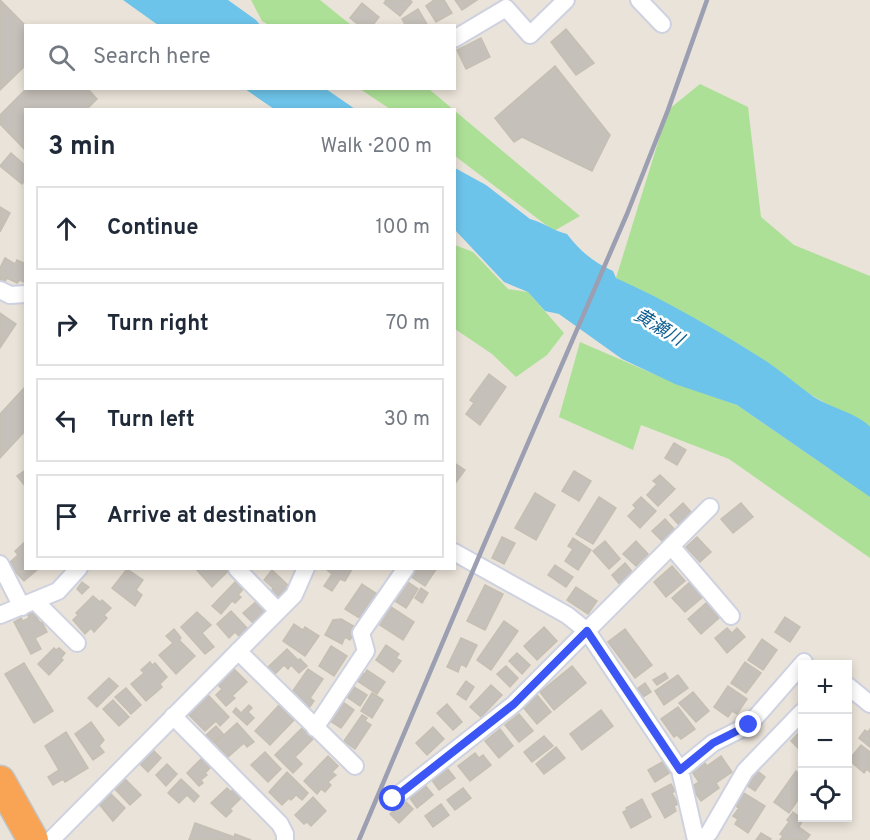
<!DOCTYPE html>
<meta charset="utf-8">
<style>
:root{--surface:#fff;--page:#f6f6f7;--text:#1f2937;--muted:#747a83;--line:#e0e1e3}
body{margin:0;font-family:Overpass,"Noto Sans JP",sans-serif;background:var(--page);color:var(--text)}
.controls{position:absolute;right:18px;bottom:18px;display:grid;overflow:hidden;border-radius:0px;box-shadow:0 3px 9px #0003}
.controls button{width:54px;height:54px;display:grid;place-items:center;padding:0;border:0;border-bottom:2px solid var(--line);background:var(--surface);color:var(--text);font:30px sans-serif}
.stop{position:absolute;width:18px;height:18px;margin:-14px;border:4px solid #3b56f4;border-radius:50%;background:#fff}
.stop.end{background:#3b56f4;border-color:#fff;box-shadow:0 2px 6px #0008}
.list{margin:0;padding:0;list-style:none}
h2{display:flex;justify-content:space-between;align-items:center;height:78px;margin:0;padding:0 24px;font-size:26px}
h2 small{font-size:20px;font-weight:400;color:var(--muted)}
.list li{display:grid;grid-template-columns:39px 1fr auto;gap:18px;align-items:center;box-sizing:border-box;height:84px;margin:0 12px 12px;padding:0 12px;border:2px solid var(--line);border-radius:0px}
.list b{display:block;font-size:22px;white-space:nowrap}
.list em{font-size:20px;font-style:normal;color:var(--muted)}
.icon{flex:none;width:33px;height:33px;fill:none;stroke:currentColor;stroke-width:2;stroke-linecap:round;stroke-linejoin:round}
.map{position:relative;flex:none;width:870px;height:840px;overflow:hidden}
.search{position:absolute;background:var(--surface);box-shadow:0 3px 9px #0003;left:24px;top:24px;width:432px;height:66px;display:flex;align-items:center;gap:15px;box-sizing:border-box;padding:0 21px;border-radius:0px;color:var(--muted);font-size:22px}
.panel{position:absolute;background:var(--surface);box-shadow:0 3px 9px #0003;left:24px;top:108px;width:432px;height:462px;border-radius:0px}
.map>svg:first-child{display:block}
</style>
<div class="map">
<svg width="870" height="840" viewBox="0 0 870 840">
<rect width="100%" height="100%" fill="#eae3d9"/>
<path fill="#ace096" d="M251,0H320L351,25H269L262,21Z
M700,84L748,107L761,217L794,245L870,276V430L616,278L668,110Z
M360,89H429L580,216L554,231L455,156L454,110L390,109Z
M455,245L473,252L508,289L528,292L564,333L547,355L516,377L492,354L455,329Z
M580,342L670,381L737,405L831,470L870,491V558L729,459L641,425L633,450L559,417Z"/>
<path fill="#6dc4ea" d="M123,0H228L256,20L260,25H158Z
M245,89H326L355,109H274Z
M455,168L486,185L530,219C543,222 553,231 567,234C580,251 593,262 613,271L616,278C669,302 721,332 769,363C785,374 798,386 814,397C829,407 861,415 870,427V497L737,405L675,384L622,359L559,314L545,311L528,292L504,282L455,230Z"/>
<path fill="#c5c0b9" stroke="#c5bfb3" stroke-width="1.5" d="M0,0L26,26V65L0,90Z
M386,0H410L412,2L400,16L384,3Z
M434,0H444L452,13L436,22L426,6Z
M455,0H477L462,10Z
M362,3L379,17L372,26H360L350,18Z
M418,9L428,26H406L402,19Z
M566,29L594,63L576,75L551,42Z
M481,38L490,57L466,69L457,50Z
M555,66L610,135L592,171L522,137L514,142L495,118Z
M27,88H87L97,99L86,110H26V151L0,124V115Z
M11,153L26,166V179L22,184L0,166Z
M0,207L10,213L0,232Z
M5,258L15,264L17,260L26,264L23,271L26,273V283L20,280L17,283L7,278L4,283L0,280V268Z
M0,313L16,324L0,348Z
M489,374L506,387L480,425L466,414L474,403L470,400Z
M26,386V430L0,458V414Z
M674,443L686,450L677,465L665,458Z
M454,463L465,470L454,485Z
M26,470V487L17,476Z
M574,471L591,481L579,501L562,491Z
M660,475L675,489L658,506L647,495L657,484L653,481Z
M535,493L555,505L536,540L515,528Z
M599,497L616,508L593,544L576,534Z
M641,497L656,511L640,528L628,516L636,508L633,505Z
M683,503L692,513L679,525L670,515Z
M741,503L753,517L733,533L721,519Z
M665,519L675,530L662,541L652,531Z
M502,537L515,543L504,564L492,558Z
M697,537L711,552L700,562L686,547Z
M573,538L591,550L578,570L565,561L573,549L568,546Z
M605,541L620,559L609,569L593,551Z
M636,541L648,554L636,566L623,554Z
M25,542L26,568L38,569L24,581L8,564L18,555L15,551Z
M625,563L634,574L621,586L612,575Z
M555,565L573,577L566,587L548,575Z
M672,566L685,581L666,597L654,582Z
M195,568H228L229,570L212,587Z
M328,568H351L352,569L345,581L340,579L332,591L324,586L332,574L327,570Z
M415,568H437L425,586L410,576Z
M127,569L143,580L136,590L142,595L135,606L112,588Z
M272,570L290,587L279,599L271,592L273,588L264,580Z
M236,581L244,588L238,595L241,597L235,603L232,601L221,614L212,606Z
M82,582L89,587L82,594L77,589Z
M408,582L418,589L406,608L395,601Z
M690,582L703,597L685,612L672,598Z
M362,584L377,594L361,619L345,609Z
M485,585L503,594L485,630L467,621Z
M576,587L597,601L588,614L567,600Z
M421,588L428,593L422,603L415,598Z
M93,596L100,602L102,600L111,608L104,615L107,618L94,632L91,628L85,634L73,620L78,615L76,613Z
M258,600L267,610L253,623L243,613Z
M706,603L719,618L701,634L688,619Z
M391,607L414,622L403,640L380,625Z
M33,611L40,623L42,622L47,632L35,638L41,649L31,654L14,622L21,618L23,621L29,618L28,615Z
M231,611L248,629L240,637L235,632L229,638L217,624Z
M197,612L211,625L202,633L214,647L205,654L181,627Z
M785,617L800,627L790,642L775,632Z
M341,619L357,628L350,640L345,637L342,644L325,635L333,620Z
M504,621L518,631L491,670L477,660Z
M294,624L303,630L305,627L319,636L305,656L283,641Z
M544,627L557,641L537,660L524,646Z
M727,628L732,633L737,628L745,637L727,653L715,638Z
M174,629L181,638L179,640L195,656L176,674L159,655L173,643L166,636Z
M625,629L652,665L635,678L608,642Z
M461,638L477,645L466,667L461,664L458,672L447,667Z
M762,639L777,650L763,670L748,660Z
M386,645L399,654L396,658L401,661L393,672L376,660Z
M331,646L347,656L334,676L319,666Z
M54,648L56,650L59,648L65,653L61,658L63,660L49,675L38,664Z
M287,649L298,660L300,659L307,666L299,673L291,665L288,669L284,665L275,674L268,667Z
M517,653L530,665L522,674L509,661Z
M150,662L152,665L155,663L167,677L160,684L162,687L146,701L131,684L144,673L141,670Z
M745,662L761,673L746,693L731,683Z
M24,663L53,711L34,723L5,674Z
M506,666L518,678L510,687L497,674Z
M572,666L586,683L554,710L540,692Z
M232,667L247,682L232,696L235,698L226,706L216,695L222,689L216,683Z
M308,669L323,679L310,698L314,701L309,708L290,695Z
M367,670L385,682L377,694L356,680L362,672L365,674Z
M665,673L668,678L657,685L653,680Z
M678,675L688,688L664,705L655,691Z
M109,678L118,686L97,707L88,698Z
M466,681L474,687L466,700L457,694Z
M645,683L651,692L643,697L637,689Z
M491,685L502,695L481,717L470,707Z
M728,686L747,699L737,714L732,711L728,717L714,707Z
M354,687L367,695L360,706L347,697Z
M126,688L141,705L131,714L115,697Z
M693,692L709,711L696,722L679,703Z
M372,693L383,700L372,718L361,711Z
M207,694L229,717L220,726L216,721L205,731L187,713Z
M537,695L551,712L537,724L523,707Z
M113,700L129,717L119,726L103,709Z
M343,702L354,710L341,728L330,721Z
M280,704L295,719L270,745L255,731Z
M447,704L462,722L453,730L437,713Z
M249,705L252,708L248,712L254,718L247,725L233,712L236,708L241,713Z
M678,707L695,729L681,739L677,735L674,737L661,719Z
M601,710L613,726L582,750L570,734Z
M519,714L533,731L519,742L505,725Z
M362,715L367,718L365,721L371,725L355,749L344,741Z
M91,722L104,740L99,746L104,752L93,760L75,734Z
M237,723L254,742L247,747L244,743L228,757L215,743Z
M216,726L223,734L213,743L206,735Z
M433,727L444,739L427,755L416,743Z
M302,728L313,739L295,757L302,764L293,773L275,755Z
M500,729L513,746L499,758L485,741Z
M870,729V747L859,738L865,730L868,732Z
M800,731L802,734V752L791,741Z
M66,732L88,768L65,782L63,779L53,785L48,777L59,770L45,746Z
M544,736L553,746L532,762L524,752Z
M861,745L870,752V772L867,769L864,773L849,760Z
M556,747L565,758L544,774L536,764Z
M151,748L161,758L148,772L138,762Z
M265,752L281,769L268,782L251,765Z
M475,753L479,758L483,755L491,765L470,781L458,766Z
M328,756L338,766L332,772L336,775L328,782L331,785L325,792L321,789L317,794L304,781Z
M721,756L732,772L716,783L719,788L701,801L691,787L699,782L692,772L705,763L707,766Z
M202,758L211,767L205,773L207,775L201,780L203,783L199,786L187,773Z
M664,761L671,772L655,782L648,770Z
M167,764L177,774L166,786L156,775Z
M447,768L455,778L439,790L431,779Z
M755,769L765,777L755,791L745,784Z
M796,771L802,776V794L789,813L774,802Z
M287,772L308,793L302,800L296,795L291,800L289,798L282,805L269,792Z
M124,778L141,795L130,805L113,787Z
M181,779L199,796L194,802L187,795L179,803L168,793Z
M671,784L675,791L672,793L678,804L674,806L676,811L665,818L652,794Z
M425,785L433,795L417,808L409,797Z
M227,788L231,792L234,788L242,797L230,809L232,811L226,817L211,803Z
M463,788L471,798L455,810L447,800Z
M742,792L765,806L748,833L735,824L738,819L733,816L739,808L734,805Z
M110,793L125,808L113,821L99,804Z
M313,797L326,811L311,826L307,822L304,824L295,815Z
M642,799L651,817L631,828L623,812L627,810L626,808Z
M404,800L413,809L399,823L390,814Z
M441,804L449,815L433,827L425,816Z
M793,812L803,820L799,827L810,835L806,840H780L783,836L780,834L789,822L787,820Z
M195,823L234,837L235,834L251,840H189Z
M761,833L771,839L770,840H756Z"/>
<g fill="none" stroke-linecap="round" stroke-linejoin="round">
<g stroke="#ced1e0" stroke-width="20">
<path id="street" d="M639,0L662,24
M454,39L506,8L530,35L566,0
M0,290L10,295L26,294
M671,546L731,616
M454,552L567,615L587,631L680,770L696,840
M0,564L22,607
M237,569L278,611
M35,601L77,643
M0,615L58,591L79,568
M238,651L355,766
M848,686L870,704
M173,716L280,824L285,834V840
M315,728L366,651L361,633L406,568
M680,770L713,743L749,725L804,662
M393,799L514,704L710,507
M51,840L294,595L306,568
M701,840L709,833L745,771L802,712"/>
</g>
<g stroke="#c3c3c3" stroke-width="33">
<path id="highway" d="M0,781L33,840"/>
</g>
<use href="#street" stroke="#fff" stroke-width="16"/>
<use href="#highway" stroke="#f9a355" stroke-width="30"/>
<path stroke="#9c9eb2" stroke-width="4.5" d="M359,840L483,547L627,214L668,110L707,0"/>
</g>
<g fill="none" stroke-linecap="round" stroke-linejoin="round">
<path stroke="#3b56f4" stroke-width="8" d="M393,799L514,704L587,631L680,770L713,743L749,725"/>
</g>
<g text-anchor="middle" stroke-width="5" stroke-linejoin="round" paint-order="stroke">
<g font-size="18" font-style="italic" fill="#106092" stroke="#fff">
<text transform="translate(659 327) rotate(31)" y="6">黄瀬川</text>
</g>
</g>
</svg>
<div class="controls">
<button>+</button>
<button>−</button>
<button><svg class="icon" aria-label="locate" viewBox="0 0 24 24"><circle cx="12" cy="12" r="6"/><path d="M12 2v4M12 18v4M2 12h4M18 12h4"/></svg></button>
</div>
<div class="stop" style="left:393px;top:799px"></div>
<div class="stop end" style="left:749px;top:725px"></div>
<div class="search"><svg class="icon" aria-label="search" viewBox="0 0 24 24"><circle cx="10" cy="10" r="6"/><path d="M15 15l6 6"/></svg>Search here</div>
<section class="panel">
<h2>3 min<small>Walk · 200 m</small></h2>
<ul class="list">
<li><svg class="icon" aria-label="ahead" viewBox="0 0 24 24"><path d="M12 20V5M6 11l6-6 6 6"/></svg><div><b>Continue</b></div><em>100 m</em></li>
<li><svg class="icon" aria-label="right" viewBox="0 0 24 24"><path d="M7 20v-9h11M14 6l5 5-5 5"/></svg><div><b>Turn right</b></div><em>70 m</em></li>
<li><svg class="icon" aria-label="left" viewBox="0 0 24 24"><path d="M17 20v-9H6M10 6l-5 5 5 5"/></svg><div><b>Turn left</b></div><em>30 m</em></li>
<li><svg class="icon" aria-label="arrive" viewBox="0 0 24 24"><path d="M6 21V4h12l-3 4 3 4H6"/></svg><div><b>Arrive at destination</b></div></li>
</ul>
</section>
</div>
